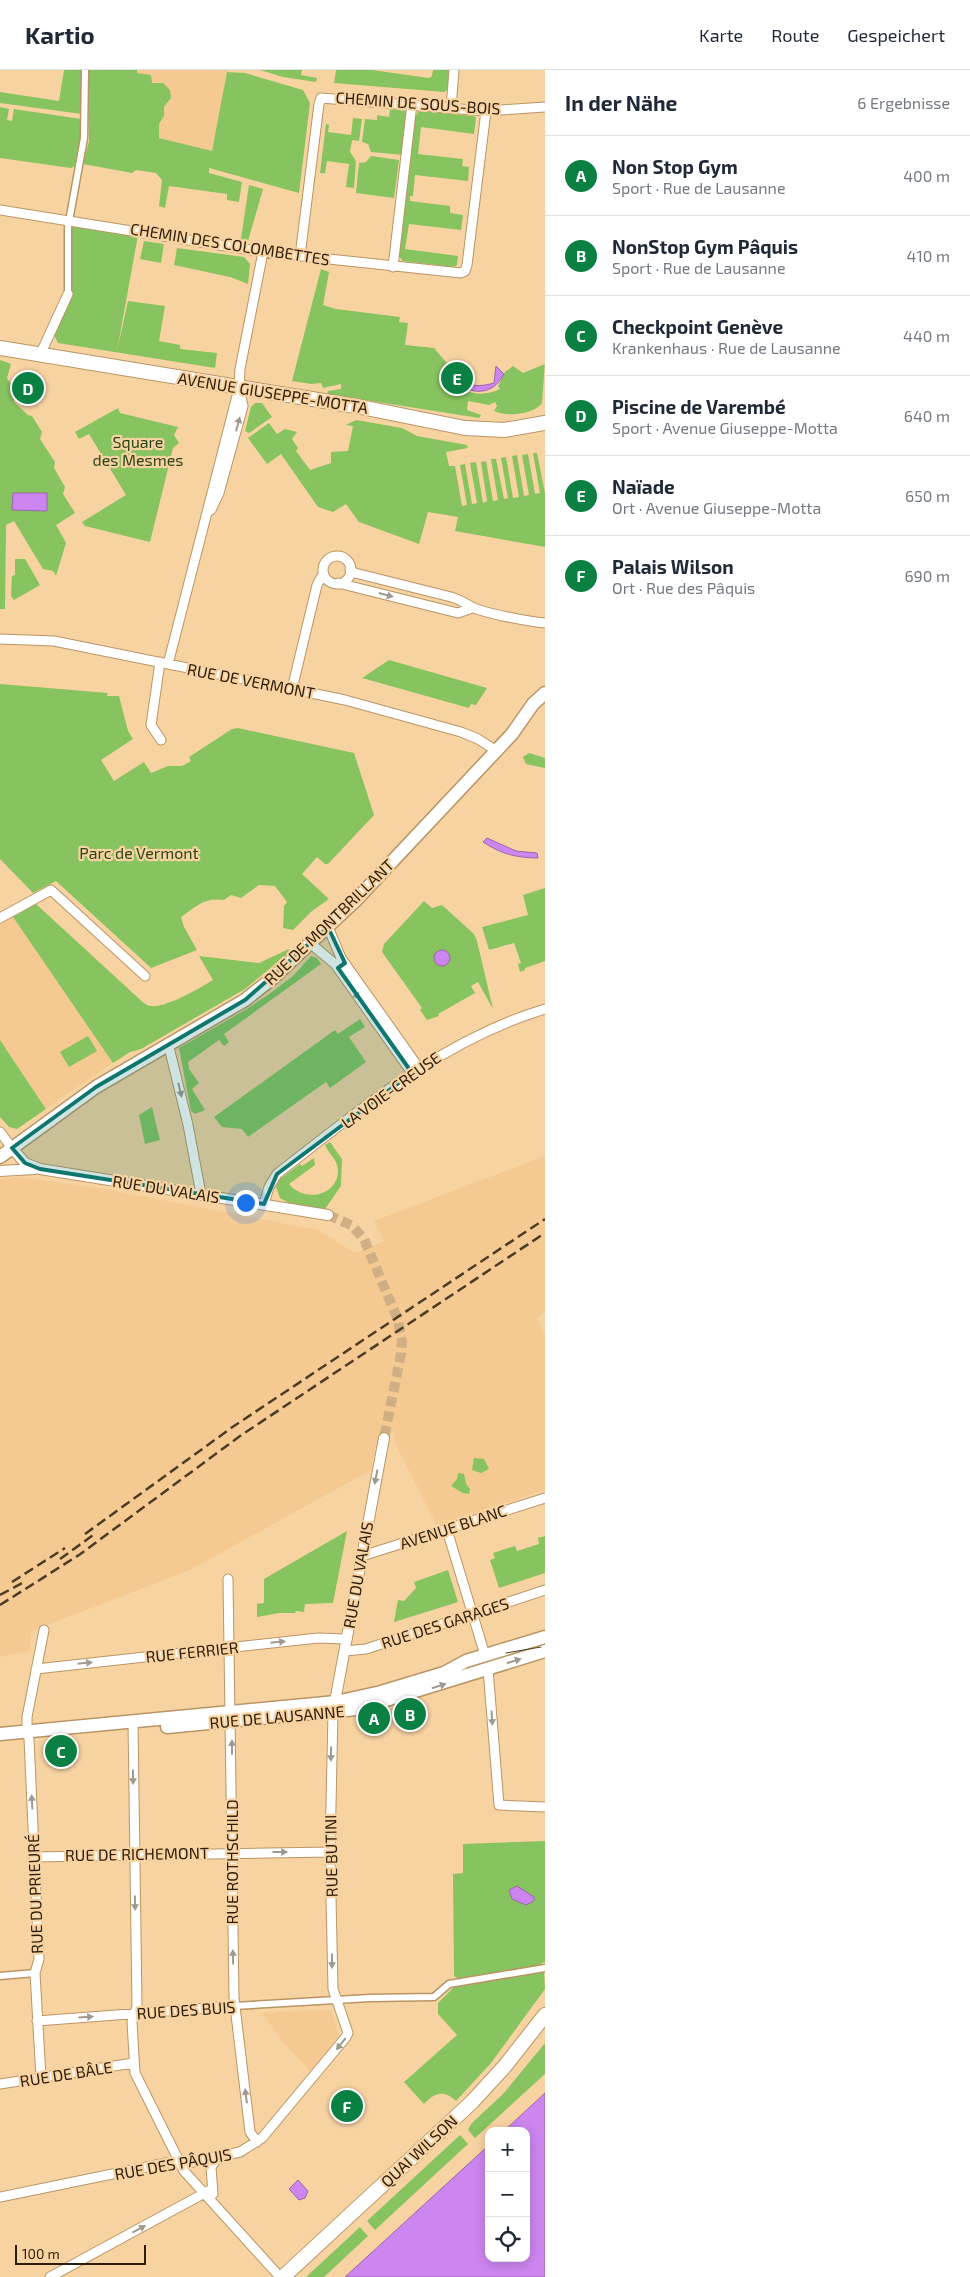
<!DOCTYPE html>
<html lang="de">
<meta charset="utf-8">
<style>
:root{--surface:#fff;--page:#f2f2f3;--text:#1f2937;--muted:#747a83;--line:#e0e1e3;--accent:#0b8043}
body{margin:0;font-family:"Exo 2",sans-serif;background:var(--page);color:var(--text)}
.controls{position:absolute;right:15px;bottom:15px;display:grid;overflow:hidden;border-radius:10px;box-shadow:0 2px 12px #0003}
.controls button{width:45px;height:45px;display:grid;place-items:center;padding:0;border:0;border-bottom:1px solid var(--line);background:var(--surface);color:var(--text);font:25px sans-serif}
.scale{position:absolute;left:15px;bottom:12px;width:131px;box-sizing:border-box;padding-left:5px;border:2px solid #2b1d09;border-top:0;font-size:14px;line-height:18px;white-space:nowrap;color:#2b1d09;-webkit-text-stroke:4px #f8d3a2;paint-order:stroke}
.you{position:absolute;left:245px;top:1132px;width:18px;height:18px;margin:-12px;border:4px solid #fff;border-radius:50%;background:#1a73e8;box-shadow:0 0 0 8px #1a73e833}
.badge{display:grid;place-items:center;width:32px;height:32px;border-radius:50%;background:var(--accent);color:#fff;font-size:16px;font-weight:700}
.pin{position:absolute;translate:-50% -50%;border:2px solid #fff;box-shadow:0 1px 5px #0006}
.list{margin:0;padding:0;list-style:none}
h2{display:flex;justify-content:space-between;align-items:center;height:65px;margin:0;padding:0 20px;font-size:21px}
h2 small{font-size:16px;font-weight:400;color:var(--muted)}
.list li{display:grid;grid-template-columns:32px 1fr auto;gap:15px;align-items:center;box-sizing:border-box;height:80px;padding:0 20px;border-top:1px solid var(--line)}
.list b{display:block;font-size:19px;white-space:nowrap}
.list p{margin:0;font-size:16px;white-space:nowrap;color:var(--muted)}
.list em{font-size:16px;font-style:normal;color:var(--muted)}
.icon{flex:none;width:28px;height:28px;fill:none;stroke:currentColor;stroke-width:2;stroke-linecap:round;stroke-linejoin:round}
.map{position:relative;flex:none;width:545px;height:2207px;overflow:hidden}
header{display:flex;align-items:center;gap:30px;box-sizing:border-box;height:70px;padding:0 25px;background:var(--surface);border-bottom:1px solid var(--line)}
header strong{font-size:24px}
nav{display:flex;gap:28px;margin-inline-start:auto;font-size:18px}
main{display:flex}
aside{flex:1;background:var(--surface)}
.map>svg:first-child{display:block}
</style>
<header>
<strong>Kartio</strong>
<nav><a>Karte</a><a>Route</a><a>Gespeichert</a></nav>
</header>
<main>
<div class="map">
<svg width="545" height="2207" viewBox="0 0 545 2207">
<rect width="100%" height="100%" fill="#f8d3a2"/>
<path fill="#f4ca92" d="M137,0H229L227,2L212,81L158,68L159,53L162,50L164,36L168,33L163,13H152L136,3Z
M13,847L113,993L46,1039L0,970V855Z
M545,1086V1242L537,1248L545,1264V1420L437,1456L394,1371L396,1360L376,1373L371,1400L190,1500L32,1561L29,1581L0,1587V1108L22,1107L105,1119L318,1160L352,1181L357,1182L384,1171L374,1151Z
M303,1940H331L339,1966L310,2001L283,1972L262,1943Z"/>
<path fill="#87c35e" d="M64,0H81L82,44L0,33V22L59,31Z
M88,0H137V3L151,5L152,13H163L170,20L171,28L164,37V46L159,54V68L212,81L227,2L245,3L303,20L310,33L299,123L209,98V103L242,112L239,132L227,130V124L169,116L165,138L159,136L162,110L156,103L136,100L132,103L83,94L89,71Z
M260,0H302L301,5L317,8L316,12L283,7Z
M336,0H372L429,8L432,6L433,0H449L448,19L444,22L334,13Z
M0,37L9,39L7,50L12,51L14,39L81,49V67L77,95L71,98L0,88Z
M390,39L407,41L404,85L371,82L368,74L362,72L365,49L377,50V45L389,47Z
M419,41L474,46L476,48L474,64L421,57L418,84L463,89L462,96L469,97L468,111L415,105L413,126H410V131L450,136V143L463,145L461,160L409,154L405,179L458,186L457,195L454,197L403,191L399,186L415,47Z
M353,48L362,49L359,71L352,70L350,82L356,91L354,118L346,117L349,94L327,91L325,103H320L326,54L329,55L328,62L351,65Z
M371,86L399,90L394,128L356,123L359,93L366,92Z
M249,115L263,119L248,171L241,169Z
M71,156L138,165L117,281L128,231L165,236L159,271L180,275V279L217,283L215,298L58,273L54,265L70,225Z
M144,171L164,174L161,193L140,189Z
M177,178L244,187L250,194L248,214L230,207L174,195Z
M321,199L329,202L323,235L336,239L400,247L399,252L408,253L405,275L434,278L447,293L445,299L449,312C465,323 482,328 500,319L498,316L505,302L513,296L523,303L545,294V292L542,333C533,345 507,347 494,341L497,336L495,332L489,335L468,331L467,340L481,345L479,348L327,324L328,321L341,319V314L323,318L321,313L311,314L292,311Z
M0,290L11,294L7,308L11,314L19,316L14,323V332L28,345L32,346L42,362L40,369L55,392L54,398L65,417L63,424L75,443L56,455L66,473L56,506L53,501L43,499L14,451L6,455L5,539H0Z
M255,333H262L272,347L249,363L245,361L251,337Z
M118,338L120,343L178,357L174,365L179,373L173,378L150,472L85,456L82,452L126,425L89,364L79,369L75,362Z
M356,350L402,358L417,366L467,375L468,378L446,382L449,396H455L462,436L467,435L460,395L465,394L472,434L477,433L470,393L476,392L483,433L487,431L481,392L486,391L493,431L498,430L491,389H496L504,429L508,428L501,388L506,387L513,428L519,427L512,386L517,385L524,426L529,425L522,385L528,384L535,424L540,423L533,383H537L545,423V477L455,461L458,447L428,442L419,474L359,452L346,434L333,442L318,437L281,384L267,394L248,368L269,353L277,364L285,359L297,362L292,369L298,378L296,381L310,400L331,393V382L348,381L353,356L346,355Z
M15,489H25L40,515L14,530L11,526L12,506L15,505Z
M389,590L487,618L476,635L471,634L469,638L362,608Z
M0,614L108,623L107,626H119L128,661L133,669L101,690L114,711L144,692L151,703L168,696H182L191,691L189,687L232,659L238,658L354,683L374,745L328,794H325L317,787L302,804L329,829L312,841L293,860L283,858L284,836L287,832L275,816L259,815L241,828L231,825L224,830C204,827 197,836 181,847L184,857L197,880L151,898L56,811L33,823L0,789Z
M529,683L545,688V698L526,694L523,687Z
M545,818V891L525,898V900L520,902L518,894L521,893L514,873L489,880L482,857L528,845L523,825Z
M424,831L432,838L442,835L474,864L477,871L493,939L478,912L471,916L475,923L438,944L439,946L427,950L420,940L422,938L382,882L384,874Z
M36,834L135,925C140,929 145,936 151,936C166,938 200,918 213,910L199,886L259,893L289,879L290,882L245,919L141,979L130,982L113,993L13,847Z
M311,886L317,888L321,894L224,964L229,972L224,976L219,970L188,992L189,999L199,1013L192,1019L205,1040L195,1044L191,1041L179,978L245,940L272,922L293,906Z
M360,949L365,957L349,967L366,992L330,1018L326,1012L248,1067L242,1059L222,1057L214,1047L335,960L338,964Z
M88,966L97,981L69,997L60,982Z
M0,970L46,1039L17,1059L9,1057L0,1047Z
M152,1037L160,1070L145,1074L139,1045Z
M330,1072L342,1089L341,1116L325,1139L289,1133L280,1128L276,1117L280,1109L300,1094L302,1096L314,1088L315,1095L289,1114C304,1133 339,1126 338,1099C337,1089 329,1084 325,1075Z
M474,1388L484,1389L489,1399L481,1403L472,1400Z
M458,1403L464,1404L466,1414L470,1419L469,1424L463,1423L451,1416L457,1409Z
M347,1461L333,1533L305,1534L304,1542L296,1541L295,1543H279L257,1547V1534L264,1533V1509Z
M545,1466V1503L499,1518L490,1490L495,1488L493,1483L515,1476L517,1481L539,1474L538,1468Z
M448,1500L458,1532L394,1552L398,1530L404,1531L416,1518L414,1512Z
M545,1771V1892L542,1893L539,1898L459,1909L454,1906L453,1804L463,1803V1774Z
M544,1901L545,1919L491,1993L456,2031C444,2019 434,2023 424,2034L404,2012L457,1965L438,1944V1933L453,1918L476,1911Z
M545,1973V2004L475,2068L468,2060L471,2054L504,2023Z
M460,2065L468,2074L375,2160L367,2151Z
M360,2157L368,2166L324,2207H306Z"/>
<path fill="#cd86f0" stroke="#9c66ab" d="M461,290L457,308C469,317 480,317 494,313L496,296L504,304C492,327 471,325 452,310L450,297Z
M13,423H47V441L12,440Z
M487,768L516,781L537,783L538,788C517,788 501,784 483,772Z
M434 888a8 8 0 1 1 16 0a8 8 0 1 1-16 0Z
M517,1816L534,1827V1831L526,1835L512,1829L509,1820Z
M545,2023V2207H345L489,2075V2188H526V2061H504Z
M298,2110L308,2121L305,2128L299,2130L289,2119Z"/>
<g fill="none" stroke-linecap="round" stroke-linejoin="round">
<path stroke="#cfaf83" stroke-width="10" stroke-dasharray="10 5" stroke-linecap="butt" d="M328,1145L351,1155L364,1169L398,1250L402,1271L401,1284L384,1368"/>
<g stroke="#b99566" stroke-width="9">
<path id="pedestrian" d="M68,224V157L84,68L85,0
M0,1906L35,1903
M234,1936L370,1928L434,1927L449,1914L545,1898"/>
</g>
<g stroke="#b99566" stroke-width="11">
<path id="minor" d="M451,38L454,0
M0,140L263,182L461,203L465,201L467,195L486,41
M300,186L319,34L321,28L486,41L545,37
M393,197L412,34
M40,285L68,224
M211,440L219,423L243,336L239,318L240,299L263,182
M323 500a14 14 0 1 1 28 0a14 14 0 1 1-28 0Z
M350,500L355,503L451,527C459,529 464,533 472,537C483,543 531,552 545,553
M338,513L458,543L472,538
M0,569L54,571L292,619L345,630L461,662L478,669L495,680
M160,592L151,655L161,670
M168,594L239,318
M292,619L317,515L323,504
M0,848L51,820L145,906
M328,857L341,888L419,998
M311,874L335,894L412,1003
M168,973L188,1055L201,1124
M0,1062L12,1078
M264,1134L269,1117L277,1104C360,1040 442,970 545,939
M447,1460L485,1585
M362,1486L545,1428
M228,1509L234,1928L250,2062L257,2072
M345,1581L366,1579L545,1520
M36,1599L318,1568L347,1569
M488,1599L499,1735L545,1737
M133,1652L137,1936L132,1952L135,2003L184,2101L280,2207
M27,1665V1647L44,1560
M29,1669L39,1889L35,1903L41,2008
M34,1787L330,1782
M37,1951L234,1936
M0,2014L133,1993
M213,2124L211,2097L218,2087
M0,2127L166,2093H188L240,2082L262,2068L346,1967L348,1963L333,1919L330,1782L333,1642
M50,2207L212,2119"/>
</g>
<g stroke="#b99566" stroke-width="12">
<path id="tertiary" d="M12,1078L25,1093L40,1099L328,1145
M0,1101L34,1099
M334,1637L384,1368"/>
</g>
<g stroke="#b99566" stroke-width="15">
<path id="secondary" d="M0,1087L96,1017L245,930L274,907L356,830L512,664L533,634L545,623
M167,1657L357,1639L545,1581
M0,1664L336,1632L381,1622L444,1603L466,1591L545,1567"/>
</g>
<g stroke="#b99566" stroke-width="16">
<path id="primary" d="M0,278L361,337L465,358L504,360L545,353
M283,2207L472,2032L505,1996L545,1945"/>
</g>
<use href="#pedestrian" stroke="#fff" stroke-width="6"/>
<use href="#minor" stroke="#fff" stroke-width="9"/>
<use href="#tertiary" stroke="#fff" stroke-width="10"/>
<use href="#secondary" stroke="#fff" stroke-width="12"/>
<use href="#primary" stroke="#fff" stroke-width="14"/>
<path stroke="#4d3c23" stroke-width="1" d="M506,1583L541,1577"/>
<path stroke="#4d3c23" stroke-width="2.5" stroke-dasharray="10 5" stroke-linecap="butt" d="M85,1464L234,1356L545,1149
M60,1489L96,1463
M12,1512L65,1478
M0,1525L24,1512
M0,1535L79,1485L240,1366L545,1163"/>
</g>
<defs><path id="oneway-solid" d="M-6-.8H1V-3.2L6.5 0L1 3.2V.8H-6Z" transform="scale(1.25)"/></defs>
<g fill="#a09990">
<use href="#oneway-solid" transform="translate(238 354) rotate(-75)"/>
<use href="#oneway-solid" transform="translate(386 525) rotate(15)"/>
<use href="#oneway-solid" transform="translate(355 923) rotate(55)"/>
<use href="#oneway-solid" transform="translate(180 1020) rotate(77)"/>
<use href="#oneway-solid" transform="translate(376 1407) rotate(101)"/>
<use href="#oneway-solid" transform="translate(278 1572) rotate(-6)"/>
<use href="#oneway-solid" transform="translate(514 1591) rotate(-17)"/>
<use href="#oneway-solid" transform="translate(85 1593) rotate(-6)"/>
<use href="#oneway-solid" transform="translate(439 1616) rotate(-17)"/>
<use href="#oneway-solid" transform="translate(492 1648) rotate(86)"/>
<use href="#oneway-solid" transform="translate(232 1677) rotate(-90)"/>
<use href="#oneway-solid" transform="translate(331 1684) rotate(91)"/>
<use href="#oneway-solid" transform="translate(133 1707) rotate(90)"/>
<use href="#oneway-solid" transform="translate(32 1732) rotate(-93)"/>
<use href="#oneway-solid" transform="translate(280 1782)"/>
<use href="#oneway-solid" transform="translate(135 1833) rotate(89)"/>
<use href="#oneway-solid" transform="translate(233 1887) rotate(-91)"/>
<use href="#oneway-solid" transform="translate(332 1891) rotate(90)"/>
<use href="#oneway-solid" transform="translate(86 1947) rotate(-4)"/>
<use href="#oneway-solid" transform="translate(341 1974) rotate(129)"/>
<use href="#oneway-solid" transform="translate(246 2026) rotate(-97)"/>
<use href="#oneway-solid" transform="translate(139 2159) rotate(-28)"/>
</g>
<path fill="#0f766e" fill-opacity="0.2" stroke="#0f766e" stroke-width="4" stroke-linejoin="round" d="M328,857L345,893L338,898L412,1003L277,1104L264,1134L40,1099L25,1093L12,1078L96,1017L245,930Z"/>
<g text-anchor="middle" stroke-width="4.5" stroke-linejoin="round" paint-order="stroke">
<g font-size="16" fill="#2b1d09" stroke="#f8d3a2">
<text transform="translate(418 33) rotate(4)" y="6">CHEMIN DE SOUS-BOIS</text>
<text transform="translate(230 174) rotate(9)" y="6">CHEMIN DES COLOMBETTES</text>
<text transform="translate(273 323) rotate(9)" y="6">AVENUE GIUSEPPE-MOTTA</text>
<text transform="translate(251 611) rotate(11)" y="6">RUE DE VERMONT</text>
<text transform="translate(329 852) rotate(-44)" y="6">RUE DE MONTBRILLANT</text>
<text transform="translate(391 1020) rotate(-36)" y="6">LA VOIE-CREUSE</text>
<text transform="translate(166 1119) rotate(9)" y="6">RUE DU VALAIS</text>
<text transform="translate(453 1457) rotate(-18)" y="6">AVENUE BLANC</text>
<text transform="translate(358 1505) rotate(-80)" y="6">RUE DU VALAIS</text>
<text transform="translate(445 1553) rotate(-18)" y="6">RUE DES GARAGES</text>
<text transform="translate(192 1582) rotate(-6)" y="6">RUE FERRIER</text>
<text transform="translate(277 1647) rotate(-5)" y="6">RUE DE LAUSANNE</text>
<text transform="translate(137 1784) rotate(-1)" y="6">RUE DE RICHEMONT</text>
<text transform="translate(331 1786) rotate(-91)" y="6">RUE BUTINI</text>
<text transform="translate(232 1792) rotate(-90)" y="6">RUE ROTHSCHILD</text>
<text transform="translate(35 1824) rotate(-92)" y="6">RUE DU PRIEURÉ</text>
<text transform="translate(186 1940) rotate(-4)" y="6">RUE DES BUIS</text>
<text transform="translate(66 2004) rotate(-9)" y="6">RUE DE BÂLE</text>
<text transform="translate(419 2081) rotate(-43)" y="6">QUAI WILSON</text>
<text transform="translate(173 2094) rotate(-10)" y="6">RUE DES PÂQUIS</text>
</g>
<g font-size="16" fill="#2a4517" stroke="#f8d3a2">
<text x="138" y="378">Square<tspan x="138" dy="18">des Mesmes</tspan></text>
<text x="139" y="789">Parc de Vermont</text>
</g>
</g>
</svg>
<div class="controls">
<button>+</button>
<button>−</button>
<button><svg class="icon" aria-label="locate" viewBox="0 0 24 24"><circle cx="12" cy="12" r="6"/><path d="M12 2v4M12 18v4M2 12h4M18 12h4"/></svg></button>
</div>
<div class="scale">100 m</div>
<div class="you"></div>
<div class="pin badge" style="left:374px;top:1648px">A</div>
<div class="pin badge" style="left:410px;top:1644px">B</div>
<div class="pin badge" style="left:61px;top:1681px">C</div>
<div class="pin badge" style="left:28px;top:318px">D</div>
<div class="pin badge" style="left:457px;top:308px">E</div>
<div class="pin badge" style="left:347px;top:2036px">F</div>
</div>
<aside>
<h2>In der Nähe<small>6 Ergebnisse</small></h2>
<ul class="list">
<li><span class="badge">A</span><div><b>Non Stop Gym</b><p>Sport · Rue de Lausanne</p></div><em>400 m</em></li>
<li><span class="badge">B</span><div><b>NonStop Gym Pâquis</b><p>Sport · Rue de Lausanne</p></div><em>410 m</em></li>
<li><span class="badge">C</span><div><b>Checkpoint Genève</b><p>Krankenhaus · Rue de Lausanne</p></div><em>440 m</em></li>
<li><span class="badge">D</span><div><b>Piscine de Varembé</b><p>Sport · Avenue Giuseppe-Motta</p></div><em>640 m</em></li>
<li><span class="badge">E</span><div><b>Naïade</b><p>Ort · Avenue Giuseppe-Motta</p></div><em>650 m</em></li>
<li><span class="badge">F</span><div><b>Palais Wilson</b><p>Ort · Rue des Pâquis</p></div><em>690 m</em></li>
</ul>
</aside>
</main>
